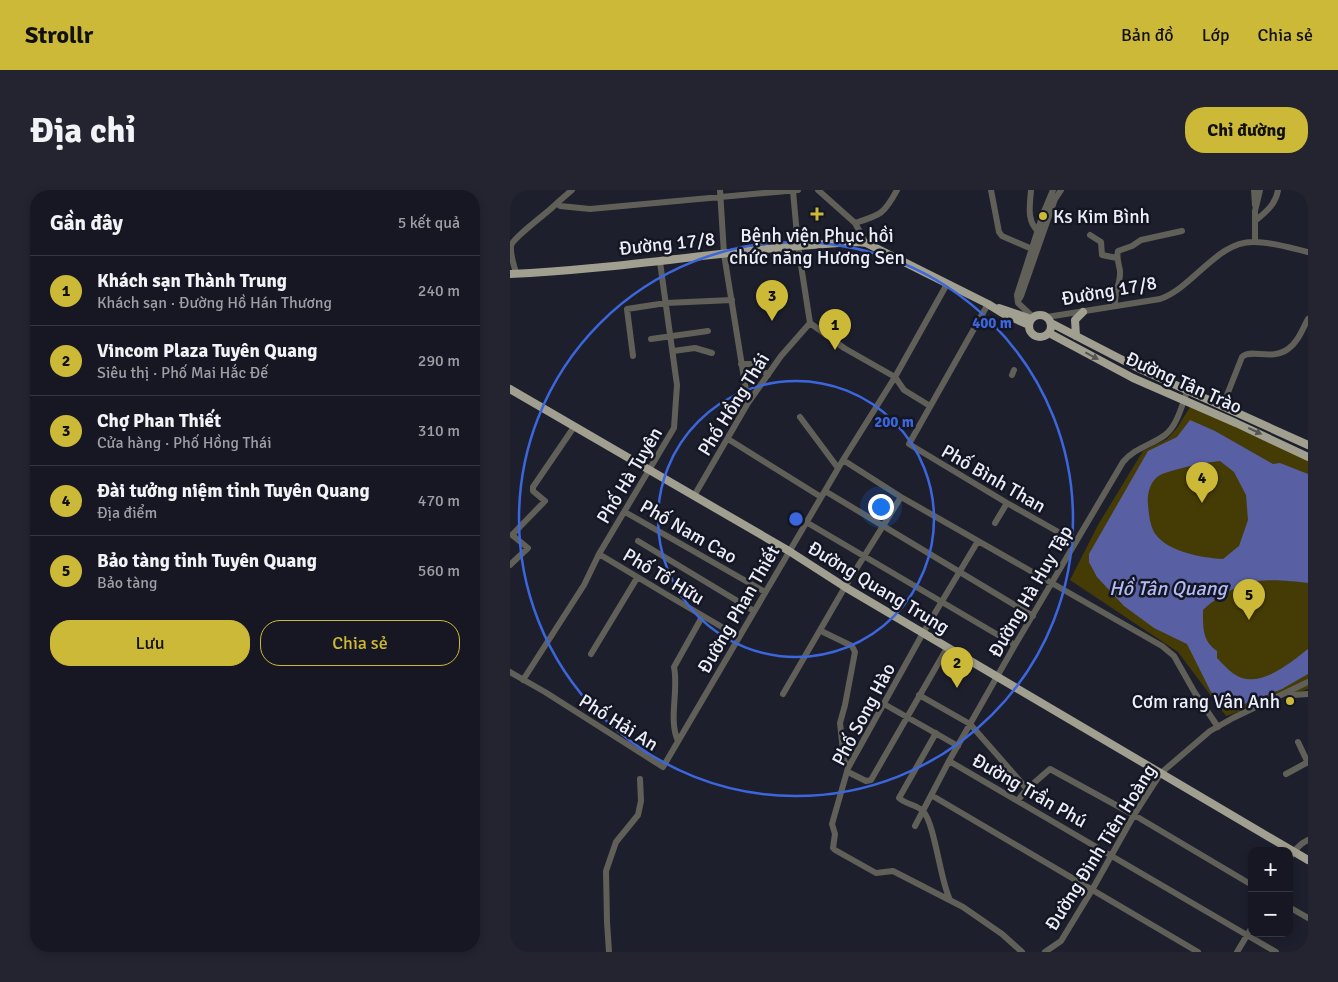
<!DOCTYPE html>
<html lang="vi">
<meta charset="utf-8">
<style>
:root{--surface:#161722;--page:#23242f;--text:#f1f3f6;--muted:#9e9fa5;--line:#353640;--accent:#cdb938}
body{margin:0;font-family:Signika,sans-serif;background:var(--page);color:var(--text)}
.controls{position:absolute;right:15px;bottom:15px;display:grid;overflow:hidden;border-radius:10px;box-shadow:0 2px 8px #0003}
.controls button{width:45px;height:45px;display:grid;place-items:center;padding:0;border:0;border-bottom:1px solid var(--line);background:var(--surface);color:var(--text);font:25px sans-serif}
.you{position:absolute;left:370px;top:316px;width:18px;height:18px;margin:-12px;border:4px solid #fff;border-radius:50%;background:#1a73e8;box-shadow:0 0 0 8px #1a73e833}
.badge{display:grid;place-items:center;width:32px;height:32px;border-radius:50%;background:var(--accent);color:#111;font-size:16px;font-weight:700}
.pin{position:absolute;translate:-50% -41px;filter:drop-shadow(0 1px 2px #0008)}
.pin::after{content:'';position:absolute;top:26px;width:18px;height:15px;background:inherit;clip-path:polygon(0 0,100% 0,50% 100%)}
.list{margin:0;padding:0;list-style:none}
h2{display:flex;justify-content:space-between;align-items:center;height:65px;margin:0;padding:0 20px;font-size:21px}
h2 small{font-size:16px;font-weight:400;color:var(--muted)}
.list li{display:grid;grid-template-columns:32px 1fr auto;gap:15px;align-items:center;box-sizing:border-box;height:70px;padding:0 20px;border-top:1px solid var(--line)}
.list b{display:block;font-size:19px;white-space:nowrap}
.list p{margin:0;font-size:16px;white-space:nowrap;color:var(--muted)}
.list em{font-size:16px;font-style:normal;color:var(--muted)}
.actions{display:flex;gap:10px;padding:15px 20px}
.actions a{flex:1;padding:11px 0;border:1px solid var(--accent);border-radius:20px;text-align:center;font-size:18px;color:var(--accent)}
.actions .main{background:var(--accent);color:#111}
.map{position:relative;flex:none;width:798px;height:762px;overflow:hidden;border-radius:20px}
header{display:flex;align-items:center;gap:30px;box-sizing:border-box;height:70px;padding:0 25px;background:var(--accent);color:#111}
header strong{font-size:24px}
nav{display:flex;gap:28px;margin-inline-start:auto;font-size:18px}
.intro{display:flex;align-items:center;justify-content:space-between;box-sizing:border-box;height:120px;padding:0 30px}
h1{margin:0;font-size:35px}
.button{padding:12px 22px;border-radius:20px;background:var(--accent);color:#111;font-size:18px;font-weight:700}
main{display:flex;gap:30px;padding:0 30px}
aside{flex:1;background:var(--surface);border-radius:20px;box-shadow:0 2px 8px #0003}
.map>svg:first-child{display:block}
</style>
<header>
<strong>Strollr</strong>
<nav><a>Bản đồ</a><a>Lớp</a><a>Chia sẻ</a></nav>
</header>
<div class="intro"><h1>Địa chỉ</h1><a class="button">Chỉ đường</a></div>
<main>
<aside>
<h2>Gần đây<small>5 kết quả</small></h2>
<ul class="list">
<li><span class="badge">1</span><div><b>Khách sạn Thành Trung</b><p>Khách sạn · Đường Hồ Hán Thương</p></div><em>240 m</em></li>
<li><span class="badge">2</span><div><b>Vincom Plaza Tuyên Quang</b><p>Siêu thị · Phố Mai Hắc Đế</p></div><em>290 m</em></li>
<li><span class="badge">3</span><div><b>Chợ Phan Thiết</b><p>Cửa hàng · Phố Hồng Thái</p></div><em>310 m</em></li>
<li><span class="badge">4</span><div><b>Đài tưởng niệm tỉnh Tuyên Quang</b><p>Địa điểm</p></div><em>470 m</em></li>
<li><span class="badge">5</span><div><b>Bảo tàng tỉnh Tuyên Quang</b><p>Bảo tàng</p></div><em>560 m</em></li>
</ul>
<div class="actions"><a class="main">Lưu</a><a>Chia sẻ</a></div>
</aside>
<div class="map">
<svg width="798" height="762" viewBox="0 0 798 762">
<rect width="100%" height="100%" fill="#1d1f2d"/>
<path fill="#453c05" d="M680,217L798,268V499L716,526L668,462L560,390L588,335L633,261L657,249L667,238Z"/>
<path fill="#5860a3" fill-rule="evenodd" d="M680,230L705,241L763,274L770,273L798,284V393C784,391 762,389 747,391C730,393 705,408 693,420C693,437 692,451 707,461V468C714,475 722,485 732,488C755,495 781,472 798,459V484L772,499L719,520L701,502L677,454L644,438L614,416L587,387L579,372V364L638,261L667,247ZM710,271L724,282L736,305L738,330L729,356L713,369C693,368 659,362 646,345C640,337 639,325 638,315C637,306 639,294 647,287C656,280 697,272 710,271Z"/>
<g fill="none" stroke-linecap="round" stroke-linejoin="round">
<path stroke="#616058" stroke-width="6" d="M62,0L47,13L50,16L80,19L288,0
M210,0L214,64L238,213
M308,0L345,33L356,53
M481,0L489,42L492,46L522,59
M521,0C520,15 516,31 529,42
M744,0L745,15
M745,31C756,22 766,14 768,0
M345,33C371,25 374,24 387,0
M580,45L591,52L592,65L607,68
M745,52V21L750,0
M6,83C4,75 0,65 1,56C2,48 39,22 47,13
M508,111L511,106L545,9L551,0
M478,114L399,254L497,313L566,352
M605,116C604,102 611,93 610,81C609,74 606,68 608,61L622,56L631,50L672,41
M523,127L508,113L507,105L533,24L543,0
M537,127L650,109C684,97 707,51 744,52C762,52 781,58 798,62
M300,133L334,158L385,187L394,200L420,216
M141,149L198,141
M163,161L185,158L202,163
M123,166L117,119L156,113L222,110
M231,174H245L258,185
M502,185L504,180
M713,215L732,167C740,158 762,171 778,159C788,152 792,140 798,129
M290,227L328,278
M218,249L311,307
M333,270L391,307L652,456L664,466L685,503L708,537
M315,301L523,426
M184,306L238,213L271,166L300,133L288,56L283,1
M115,322L255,402
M296,332L505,455
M485,333L497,313
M128,351L244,421
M468,351L413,443L338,578L322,634L325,644L323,658L325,660L366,683L383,681L453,717L492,744L512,762
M89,364L164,409L229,447
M0,375L18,358L2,345L35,311L23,301V297L64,237
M311,441L342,456L345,462L335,515L330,533L334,570L338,578
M81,464L127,388
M0,482L35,502L153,577L333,270L385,187L437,94
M13,490L74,395L89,364L164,238L167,195L150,72
M779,501L783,505L798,504
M273,504L335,397L391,307
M409,505L460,534L517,599
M374,514L448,556
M426,543L389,608C395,614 407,615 413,621C425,634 430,690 440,710
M168,551C158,529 169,501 164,477L192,427
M788,552L798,573
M439,571L766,762
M338,582L356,591L361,590L437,458
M776,584L798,572
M421,605L688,762
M508,610L517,599L540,579L624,625L742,695
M405,636L439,571L505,455L613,272C626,257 640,256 655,245C668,235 672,214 678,199
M779,669C784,661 789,654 798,650
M779,717L798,728
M99,762L97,732L96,681L106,652L128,625L131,611L130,589
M535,762L551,751L582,700L624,625L651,583L700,541L723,528L798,492
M727,762L742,737"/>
<path stroke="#a19f8f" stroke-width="8" d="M0,84C117,79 233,57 349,52L356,53L478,114L494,124L519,135
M489,118L521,129
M519 136a11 11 0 1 1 22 0a11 11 0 1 1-22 0Z
M541,133L628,178L798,255
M539,143L623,188L726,233L798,267
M566,146L565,130L573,122
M0,199L279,361L335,397L798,670"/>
</g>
<defs><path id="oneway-solid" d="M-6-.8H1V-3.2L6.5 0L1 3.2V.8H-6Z" transform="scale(1.25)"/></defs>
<g fill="#535454">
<use href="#oneway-solid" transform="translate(582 166) rotate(28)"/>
<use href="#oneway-solid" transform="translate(745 241) rotate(25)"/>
</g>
<g fill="none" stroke="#3c66dd" stroke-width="2.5">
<circle cx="286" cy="329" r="138"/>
<circle cx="286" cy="329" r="277"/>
</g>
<g fill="#cdb938" stroke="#141623" stroke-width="2">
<path d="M304.5 16.5h5v5h5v5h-5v5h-5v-5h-5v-5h5z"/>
<circle cx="533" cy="26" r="5"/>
<circle cx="780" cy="511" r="5"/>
</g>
<g text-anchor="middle" stroke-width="5" stroke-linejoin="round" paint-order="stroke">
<g font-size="19" fill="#edeff8" stroke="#141623" text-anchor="start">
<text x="543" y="33">Ks Kim Bình</text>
<text x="307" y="52" text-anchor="middle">Bệnh viện Phục hồi<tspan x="307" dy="22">chức năng Hương Sen</tspan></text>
<text x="770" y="518" text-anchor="end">Cơm rang Vân Anh</text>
</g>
<g font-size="19" fill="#edeff8" stroke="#141623">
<text transform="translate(157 53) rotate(-6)" y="7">Đường 17/8</text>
<text transform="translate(599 100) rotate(-10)" y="7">Đường 17/8</text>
<text transform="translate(674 192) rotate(24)" y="7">Đường Tân Trào</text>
<text transform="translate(223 214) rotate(-58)" y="7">Phố Hồng Thái</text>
<text transform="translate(119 285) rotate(-59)" y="7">Phố Hà Tuyên</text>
<text transform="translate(484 288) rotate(30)" y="7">Phố Bình Than</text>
<text transform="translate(179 341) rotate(30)" y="7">Phố Nam Cao</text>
<text transform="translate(154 386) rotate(31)" y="7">Phố Tố Hữu</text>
<text transform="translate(369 397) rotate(31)" y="7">Đường Quang Trung</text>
<text transform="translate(520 401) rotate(-60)" y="7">Đường Hà Huy Tập</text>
<text transform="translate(228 419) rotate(-60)" y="7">Đường Phan Thiết</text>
<text transform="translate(353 524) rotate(-62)" y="7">Phố Song Hào</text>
<text transform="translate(109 532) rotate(32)" y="7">Phố Hải An</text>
<text transform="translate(520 600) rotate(30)" y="7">Đường Trần Phú</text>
<text transform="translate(590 657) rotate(-58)" y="7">Đường Đinh Tiên Hoàng</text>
</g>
<g font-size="20" font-style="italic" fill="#b1bbf4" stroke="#141623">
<text x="658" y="405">Hồ Tân Quang</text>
</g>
</g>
<circle cx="286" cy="329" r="8" fill="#3c66dd" stroke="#141623" stroke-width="2.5"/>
<g font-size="15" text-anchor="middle" font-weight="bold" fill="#3c66dd" stroke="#141623" stroke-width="5" stroke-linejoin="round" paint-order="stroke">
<text x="482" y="138">400 m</text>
<text x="384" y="237">200 m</text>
</g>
</svg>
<div class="controls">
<button>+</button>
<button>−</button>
</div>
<div class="you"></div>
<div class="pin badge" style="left:325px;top:160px">1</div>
<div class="pin badge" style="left:447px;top:498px">2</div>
<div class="pin badge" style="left:262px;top:131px">3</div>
<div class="pin badge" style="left:692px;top:313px">4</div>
<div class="pin badge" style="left:739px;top:430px">5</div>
</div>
</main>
